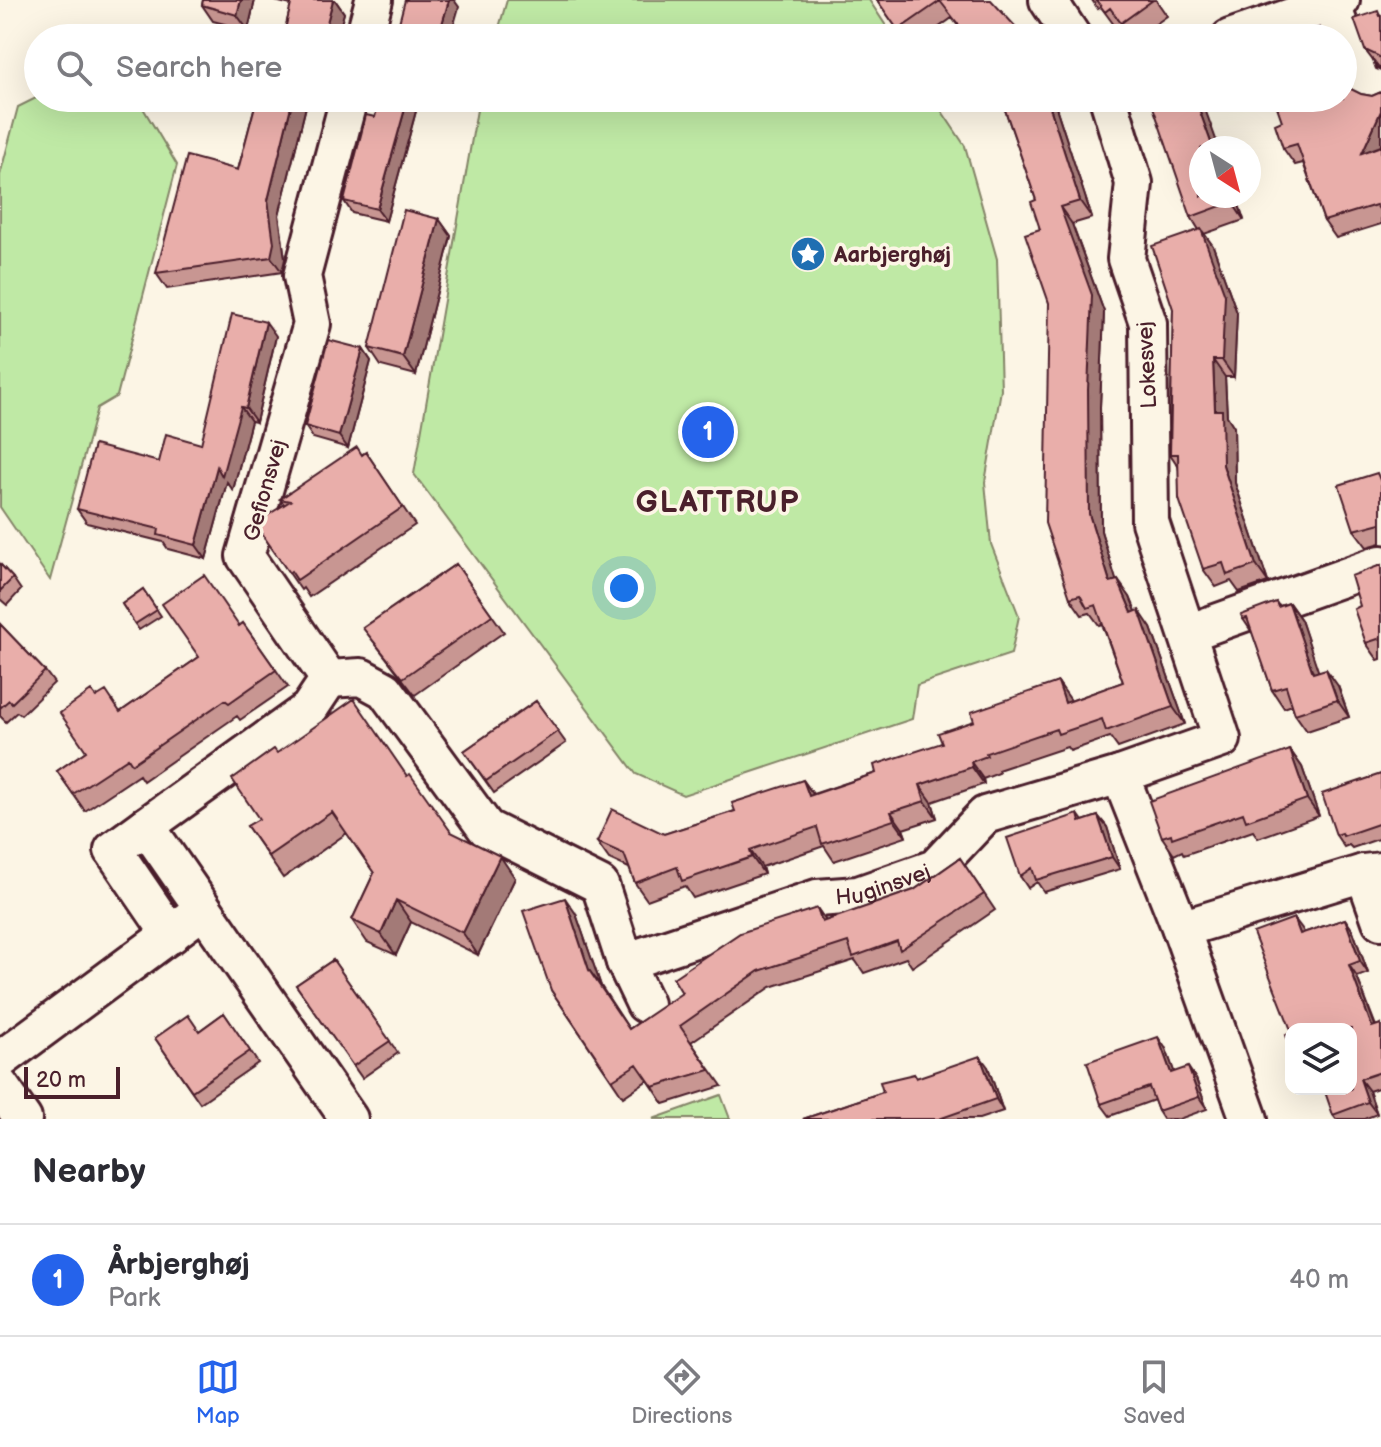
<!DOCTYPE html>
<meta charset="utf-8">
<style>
:root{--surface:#fff;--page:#f2f2f3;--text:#2b2b33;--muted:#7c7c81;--line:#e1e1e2;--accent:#2563eb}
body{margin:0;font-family:"Balsamiq Sans",sans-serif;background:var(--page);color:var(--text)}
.controls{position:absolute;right:24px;bottom:24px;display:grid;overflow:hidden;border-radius:16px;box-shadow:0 8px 32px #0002}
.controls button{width:72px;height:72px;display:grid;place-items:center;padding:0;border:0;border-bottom:2px solid var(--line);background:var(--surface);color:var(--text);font:40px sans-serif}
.compass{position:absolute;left:1189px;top:136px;width:72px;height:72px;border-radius:50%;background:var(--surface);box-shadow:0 8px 32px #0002;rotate:144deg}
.scale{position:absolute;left:24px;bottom:20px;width:96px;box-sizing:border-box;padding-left:8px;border:4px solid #4a1f2b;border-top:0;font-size:22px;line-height:28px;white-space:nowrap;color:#4a1f2b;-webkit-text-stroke:6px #fcf5e5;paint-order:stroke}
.you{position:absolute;left:624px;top:588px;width:28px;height:28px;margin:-20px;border:6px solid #fff;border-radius:50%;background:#1a73e8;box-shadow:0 0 0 12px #1a73e833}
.badge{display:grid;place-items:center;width:52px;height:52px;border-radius:50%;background:var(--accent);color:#fff;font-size:26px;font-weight:700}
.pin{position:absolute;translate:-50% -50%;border:4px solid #fff;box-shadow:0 2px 8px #0006}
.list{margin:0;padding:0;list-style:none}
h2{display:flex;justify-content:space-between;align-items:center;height:104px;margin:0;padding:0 32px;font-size:34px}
h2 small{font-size:26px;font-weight:400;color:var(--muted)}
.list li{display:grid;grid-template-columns:52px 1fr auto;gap:24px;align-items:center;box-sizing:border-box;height:112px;padding:0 32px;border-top:2px solid var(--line)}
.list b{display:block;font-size:30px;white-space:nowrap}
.list p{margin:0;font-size:26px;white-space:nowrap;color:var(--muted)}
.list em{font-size:26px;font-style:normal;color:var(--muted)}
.icon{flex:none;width:44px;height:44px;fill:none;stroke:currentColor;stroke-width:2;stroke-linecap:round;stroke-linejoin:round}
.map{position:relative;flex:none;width:1381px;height:1119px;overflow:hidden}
.search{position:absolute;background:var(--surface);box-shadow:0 8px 32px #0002;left:24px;right:24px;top:24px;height:88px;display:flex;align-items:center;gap:20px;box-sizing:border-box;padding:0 28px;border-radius:44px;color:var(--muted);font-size:30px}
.sheet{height:216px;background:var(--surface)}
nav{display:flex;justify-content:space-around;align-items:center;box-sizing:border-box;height:112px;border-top:2px solid var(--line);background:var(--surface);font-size:22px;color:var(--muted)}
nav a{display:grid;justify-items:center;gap:4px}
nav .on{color:var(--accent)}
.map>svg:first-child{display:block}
</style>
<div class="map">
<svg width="1381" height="1119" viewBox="0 0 1381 1119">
<rect width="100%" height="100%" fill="#fcf5e5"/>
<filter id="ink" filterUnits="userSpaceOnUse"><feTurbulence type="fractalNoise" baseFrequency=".0125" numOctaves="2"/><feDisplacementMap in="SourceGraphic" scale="16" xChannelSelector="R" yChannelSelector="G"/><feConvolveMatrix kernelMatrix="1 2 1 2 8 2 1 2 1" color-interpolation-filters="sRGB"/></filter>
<g filter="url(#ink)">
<path fill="#bfe9a5" stroke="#848468" stroke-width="2" d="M507,0H869L894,38H496Z
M38,97L137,98L177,165L117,396L97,408L50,580L0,507V175L18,107Z
M479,98H933L965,146L997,259L1001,390L985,482L991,544L1019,616L1011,654L917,685L912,719L683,795L636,774L414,474Z
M721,1095L730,1119H653Z"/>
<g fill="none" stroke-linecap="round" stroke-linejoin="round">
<g stroke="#4a1f2b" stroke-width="42">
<g id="minor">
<path d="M1048,0L1073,38"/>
<path d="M1331,3L1361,83L1381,92"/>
<path d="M364,38L374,0"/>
<path d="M1230,38L1341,0"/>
<path d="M349,98L302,276L312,324L245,556L329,679L309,709L146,826L349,1119"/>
<path d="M1188,633L1381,564"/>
<path d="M329,679L361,677L385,690L486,828L600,885L625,962L645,1004"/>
<path d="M1120,775L1181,929L1249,1119"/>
<path d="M146,826L113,850L171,935"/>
<path d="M1364,873L1381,921"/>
<path d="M1181,929L1364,873L1381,871"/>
<path id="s1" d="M625,962L817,898L858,895L935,868L985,815L1120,775L1222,739L1150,522L1148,323L1126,259L1134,183L1108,98"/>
<path d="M0,1060L203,910"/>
<path d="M0,1086L23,1119"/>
</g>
</g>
<use href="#minor" stroke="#fcf5e5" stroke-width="36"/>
</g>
<path fill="#c89692" stroke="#4a1f2b" stroke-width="2" d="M203,0H255L248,30L213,21L202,5Z
M271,0H335L344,13L337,38H283L291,5Z
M877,0L985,1L1026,38H967L952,18L924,38H904Z
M1092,0H1156L1167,16L1136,38H1132L1123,25L1117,29L1101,7L1098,9Z
M1381,15V69L1378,67L1365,50Z
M1381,92V224L1336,238L1324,221L1303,163L1295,165L1283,148L1282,121L1361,94L1372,96Z
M257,98H308L279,215L285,259L282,272L167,289L156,273L238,170Z
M380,98H434L432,104L419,100L386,221L352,213L344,201L375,117Z
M1001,98H1053L1092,218L1072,224L1104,312L1100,407L1101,531L1116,581L1130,597L1136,612L1151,628L1185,724L1118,748L1110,737L1070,751L1067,747L998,770L999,773L983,779L984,784L932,802L937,818L903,829L906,837L834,861L824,846L762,867L764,874L693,898L685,886L647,900L635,883L629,868L609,859L597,842L664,834L735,811L803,780L813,794L876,773L942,743L974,721L1058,682L1070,701L1123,682L1102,624L1099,625L1090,613L1082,615L1070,598L1049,303L1036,200Z
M1201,196H1236L1244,220L1204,234L1213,246L1237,313L1234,377H1225L1227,416L1234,427L1235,483L1268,582L1239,592L1231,581L1216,587L1203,569L1178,466L1170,454L1173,309L1199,230L1191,217Z
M439,219L451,236L416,375L381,366L369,348Z
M276,336L256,422L251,421L233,490L227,482L206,559L168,549L163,542L87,523L77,509L159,462L201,444Z
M363,349L371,361L348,448L313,438L305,426Z
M366,452L415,525L309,597L303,588L301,590L258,528L284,504L280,499Z
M1381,478V543L1367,547L1354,530Z
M0,564L13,578L21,590L7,605L0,599Z
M456,564L504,632L415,695L363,628Z
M1381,565V659L1378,660L1366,643L1360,606Z
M143,589L161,616L139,630L122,604Z
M1276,602L1279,606L1289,603L1301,620L1318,672L1338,686L1349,717L1307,731L1295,714L1292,705L1284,708L1272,690L1253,634L1243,619Z
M243,623L288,687L240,720L237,716L143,781L139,775L85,811L57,771L86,751L96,697L120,712L199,657Z
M0,624L45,671L54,683L21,715L17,712L6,722L0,716Z
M536,701L566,743L494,793L464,751Z
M1290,750L1302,767L1319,816L1258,838L1253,831L1184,855L1182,851L1174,855L1162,837Z
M277,753L407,776L451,832L515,878L478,955L411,922L396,955L367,942L352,920L374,873L347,833L283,878L247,826L259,819Z
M1381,774V838L1352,848L1349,845L1344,847L1336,835Z
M1078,814L1083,821L1098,816L1107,827L1120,869L1044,892L1037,882L1028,888L1020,876Z
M960,858L995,910L912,967L906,958L864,973L855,960L771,987L691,1042L722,1086L664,1104L648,1080L623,1097L551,990L576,914L601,986L629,1029L817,908L826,921L914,890Z
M1294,918L1303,933L1345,919L1353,931L1368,973L1357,977L1376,1026L1381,1024V1087L1369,1091L1377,1114L1364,1119H1336L1333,1115Z
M333,960L398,1053L362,1078L296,985Z
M224,1013L258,1063L200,1103L155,1038L199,1031Z
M1166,1049L1174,1072L1196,1079L1207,1109L1179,1119H1163L1158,1111L1154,1100L1110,1116L1101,1104Z
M988,1067L1003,1111L979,1119H803L883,1092L914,1074L917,1078Z"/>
<path fill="#a37a77" stroke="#4a1f2b" stroke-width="2" d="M241,0H255L248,30L237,15Z
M333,0H335L344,13L337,38H323Z
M449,0H454L459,7L450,38H438Z
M293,98H308L279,215L285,259L282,272L271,257L268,200Z
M408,98H417L419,100L386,221L377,209Z
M1047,98H1053L1092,218L1080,201Z
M1195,98H1201L1219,148H1213Z
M1381,111V155L1362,153Z
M1230,196H1236L1244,220L1232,202Z
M1060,207L1072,224L1104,312L1100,407L1101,531L1122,599L1110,582L1089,514Z
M439,219L451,236L416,375L403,357Z
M1201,229L1213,246L1237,313L1234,377L1222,360Z
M266,322L276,336L256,422L246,408Z
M363,349L371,361L348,448L339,436Z
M1213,360L1225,377L1227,416L1234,427L1235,483L1268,582L1256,565L1223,465L1215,410Z
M241,407L251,421L233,490L227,482L206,559L196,545L217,467Z
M1118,580L1130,597L1144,630L1132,613Z
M1289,603L1301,620L1325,691L1313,673Z
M1139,610L1151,628L1185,724L1173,707Z
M1326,669L1338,686L1349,717L1337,700Z
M1058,682L1070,699L1077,720L1065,703Z
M1290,750L1302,767L1319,816L1307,799Z
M971,762L983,779L984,784L972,767Z
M803,780L815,797L809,796Z
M920,785L932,802L937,818L925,801Z
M891,812L903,829L906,837L894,820Z
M1098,816L1107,827L1120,869L1112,857Z
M750,850L762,867L764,874L752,857Z
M500,856L515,878L478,955L463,933Z
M565,898L576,914L601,986L589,970Z
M396,900L411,922L396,955L381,934Z
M817,908L828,924L822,922Z
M1294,918L1303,930L1308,946L1300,934Z
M1345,919L1353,931L1368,973L1360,961Z
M1349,965L1357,977L1380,1039L1372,1027Z
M1158,1037L1166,1049L1179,1085L1171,1073Z
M980,1056L988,1067L1003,1111L996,1099Z
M1188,1067L1196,1079L1207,1109L1199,1097Z
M1360,1079L1369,1091L1377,1114L1368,1102Z"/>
<path fill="#e9aeaa" stroke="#4a1f2b" stroke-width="2" d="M203,0H241L237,15L202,5Z
M292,0H333L323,38H283Z
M405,0H449L438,38H395Z
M877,0H991L1026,38H969L940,1L898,30Z
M1096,0H1153L1121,23L1110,8L1105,12Z
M1378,11L1380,16H1381V59L1378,56L1365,50L1354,19Z
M1314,33L1316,38H1296Z
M1343,85L1361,94L1372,96L1381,92V111L1362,153L1381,146V212L1376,205L1324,221L1297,144L1283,148L1275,124L1282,121L1274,98H1343Z
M257,98H293L268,200L274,243L271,257L156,273L187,156L238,170Z
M380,98H408L377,209L344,201L366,115L375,117Z
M1001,98H1047L1080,201L1060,207L1092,295L1088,390L1089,514L1110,582L1118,580L1132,613L1139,610L1173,707L1106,731L1102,719L1058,734L1056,729L986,753L987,756L971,762L972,767L920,785L925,801L891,812L894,820L822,844L817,827L750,850L752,857L682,881L677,867L635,883L624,854L597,842L612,809L664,834L735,811L732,803L803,780L809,796L876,773L874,765L942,743L938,733L974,721L971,712L1058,682L1065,703L1123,682L1096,605L1087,608L1080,595L1070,598L1045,523L1049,303L1025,234L1040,229L1031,202L1036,200Z
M1150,98H1195L1213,148H1201V196H1230L1232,202L1191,217Z
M404,210L439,219L403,357L369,348Z
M1201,229L1225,295L1222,360H1213L1215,410H1222L1223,465L1256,565L1227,575L1223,563L1203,569L1179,499L1178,454H1170L1173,309L1152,246Z
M232,314L266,322L246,408L241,407L222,476L217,467L196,545L158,535L159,529L77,509L94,445L159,462L166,434L201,444Z
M328,340L363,349L339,436L305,426Z
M357,447L362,455L366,452L403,507L297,580L291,571L289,573L258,528L260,520L290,501L280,499Z
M1377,473L1381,482V523L1354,530L1339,485Z
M0,564L13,578L0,591Z
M456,564L492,615L403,678L363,628Z
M1381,565V638L1366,643L1354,609L1360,606L1351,576Z
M204,575L239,626L243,623L276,670L229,703L225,700L132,764L128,758L73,794L57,771L86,751L60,713L91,691L96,697L106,691L120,712L199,657L162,604Z
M143,589L157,610L135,624L122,604Z
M1276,602L1278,607L1289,603L1313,673L1326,669L1337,700L1295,714L1286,686L1272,690L1247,618L1243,619L1241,615Z
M0,624L45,671L12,703L9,700L0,708Z
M354,699L407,776L410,774L451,832L500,856L463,933L396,900L381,934L352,920L374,873L332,812L268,856L247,826L259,819L232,779L274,749L277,753Z
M536,701L558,731L486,781L464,751Z
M1290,750L1307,799L1246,821L1243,813L1172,838L1171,834L1162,837L1149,801Z
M1381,774V823L1343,836L1342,833L1336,835L1322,794Z
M1078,814L1080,822L1098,816L1112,857L1036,880L1032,868L1020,876L1007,838Z
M960,858L984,894L900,950L897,941L853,957L848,942L759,971L680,1026L710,1070L653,1087L637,1064L612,1080L551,990L523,911L565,898L589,970L629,1029L682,993L673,978L740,933L817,908L822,922L914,890Z
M1294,918L1300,934L1345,919L1360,961L1349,965L1372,1027L1381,1024V1072L1360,1079L1368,1102L1333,1115L1324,1089H1351V1029L1291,1030L1253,933Z
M333,960L390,1041L353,1066L296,985Z
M224,1013L250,1051L192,1091L155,1038L188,1015L199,1031Z
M1291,1033V1049L1286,1035Z
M1158,1037L1171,1073L1188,1067L1199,1097L1158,1111L1149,1087L1101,1104L1087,1062Z
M980,1056L996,1099L939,1119H803L883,1092L880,1082L914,1074L916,1078Z"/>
</g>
<defs>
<g id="sight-disc" transform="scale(1.8)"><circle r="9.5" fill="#1f6fb2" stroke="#fcf5e5"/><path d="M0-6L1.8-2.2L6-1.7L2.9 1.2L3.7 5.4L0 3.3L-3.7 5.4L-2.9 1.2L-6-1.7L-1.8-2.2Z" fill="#fff"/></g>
</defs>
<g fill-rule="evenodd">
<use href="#sight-disc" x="808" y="254"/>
</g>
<g text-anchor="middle" stroke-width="7" stroke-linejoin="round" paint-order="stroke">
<g font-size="22" font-weight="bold" fill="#4a1f2b" stroke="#fcf5e5" text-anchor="start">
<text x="834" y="262">Aarbjerghøj</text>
</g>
<g font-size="22" fill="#4a1f2b" stroke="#fcf5e5">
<text transform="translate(1146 365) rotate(-93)" y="8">Lokesvej</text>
<text transform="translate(264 490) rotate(-74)" y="8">Gefionsvej</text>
<text dy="8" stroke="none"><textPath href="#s1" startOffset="270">Huginsvej</textPath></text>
</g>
<g font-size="30" font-weight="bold" letter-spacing="2" fill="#4a1f2b" stroke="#fcf5e5">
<text x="718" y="512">GLATTRUP</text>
</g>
</g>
</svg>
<div class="controls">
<button><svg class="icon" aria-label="layers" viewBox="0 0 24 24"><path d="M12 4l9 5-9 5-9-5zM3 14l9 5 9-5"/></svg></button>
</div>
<svg class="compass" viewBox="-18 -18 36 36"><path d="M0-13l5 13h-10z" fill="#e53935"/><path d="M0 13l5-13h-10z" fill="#7c7c81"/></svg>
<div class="scale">20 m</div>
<div class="you"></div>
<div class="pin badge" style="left:708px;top:432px">1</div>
<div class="search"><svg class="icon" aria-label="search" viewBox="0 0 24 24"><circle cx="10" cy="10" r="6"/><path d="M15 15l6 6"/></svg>Search here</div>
</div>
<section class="sheet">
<h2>Nearby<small></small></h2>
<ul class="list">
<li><span class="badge">1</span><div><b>Årbjerghøj</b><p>Park</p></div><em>40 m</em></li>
</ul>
</section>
<nav>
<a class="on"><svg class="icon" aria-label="map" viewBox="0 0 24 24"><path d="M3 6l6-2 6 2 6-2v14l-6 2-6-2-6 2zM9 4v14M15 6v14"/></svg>Map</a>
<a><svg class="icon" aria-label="directions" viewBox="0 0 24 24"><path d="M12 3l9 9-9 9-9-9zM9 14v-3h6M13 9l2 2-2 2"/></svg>Directions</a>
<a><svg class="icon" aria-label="saved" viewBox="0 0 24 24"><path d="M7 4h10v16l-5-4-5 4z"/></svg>Saved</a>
</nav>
